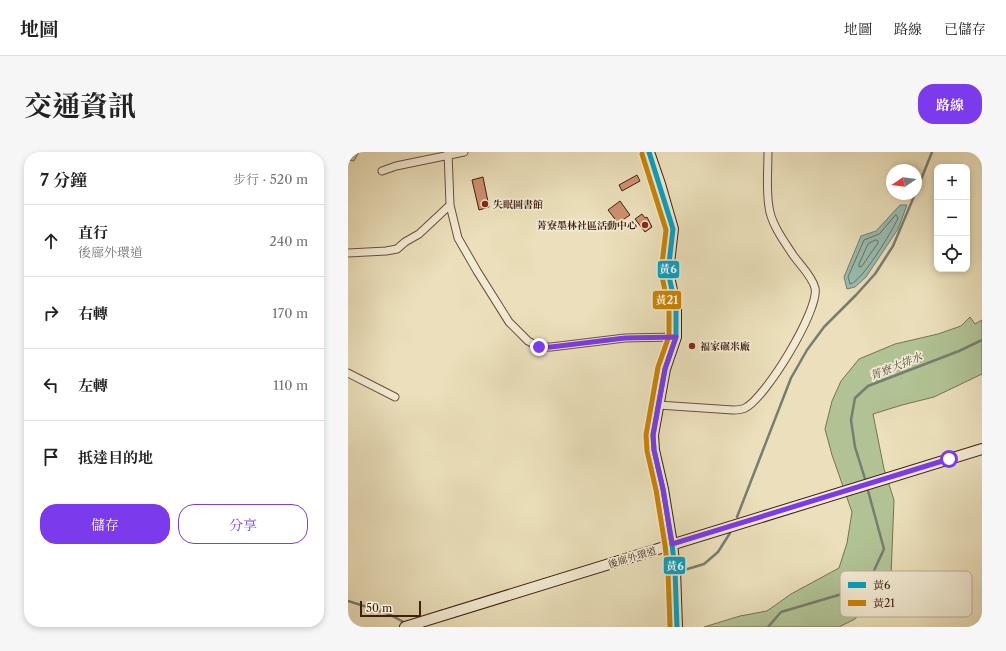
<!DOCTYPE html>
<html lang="zh-TW">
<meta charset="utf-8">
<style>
:root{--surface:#fff;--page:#f6f6f6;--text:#222;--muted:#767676;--line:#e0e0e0;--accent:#7c3aed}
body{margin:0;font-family:"Libre Caslon Text","Noto Serif TC",serif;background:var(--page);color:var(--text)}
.controls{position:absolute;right:12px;top:12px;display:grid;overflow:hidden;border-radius:8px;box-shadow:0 2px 6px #0003}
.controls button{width:36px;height:36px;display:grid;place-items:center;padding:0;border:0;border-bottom:1px solid var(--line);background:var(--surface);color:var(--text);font:20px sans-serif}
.compass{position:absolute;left:538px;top:12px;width:36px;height:36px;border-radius:50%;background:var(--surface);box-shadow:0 2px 6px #0003;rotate:257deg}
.scale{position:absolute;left:12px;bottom:10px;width:61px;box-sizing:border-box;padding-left:4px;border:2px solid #401f11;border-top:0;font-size:11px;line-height:14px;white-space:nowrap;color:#401f11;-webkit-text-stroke:3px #f2ebd3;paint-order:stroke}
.stop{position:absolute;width:12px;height:12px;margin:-9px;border:3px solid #7c3aed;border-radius:50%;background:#fff}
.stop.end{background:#7c3aed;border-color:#fff;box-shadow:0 1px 4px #0008}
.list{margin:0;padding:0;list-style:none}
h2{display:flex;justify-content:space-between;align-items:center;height:52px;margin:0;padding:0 16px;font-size:17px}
h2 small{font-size:13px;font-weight:400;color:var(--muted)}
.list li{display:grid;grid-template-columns:26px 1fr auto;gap:12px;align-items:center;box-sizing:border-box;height:72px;padding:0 16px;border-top:1px solid var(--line)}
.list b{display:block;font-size:15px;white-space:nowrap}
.list p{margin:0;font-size:13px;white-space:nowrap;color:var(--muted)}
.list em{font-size:13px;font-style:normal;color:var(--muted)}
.actions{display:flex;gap:8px;padding:12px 16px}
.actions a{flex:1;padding:9px 0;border:1px solid var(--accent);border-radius:16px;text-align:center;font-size:14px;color:var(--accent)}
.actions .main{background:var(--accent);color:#fff}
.icon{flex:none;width:22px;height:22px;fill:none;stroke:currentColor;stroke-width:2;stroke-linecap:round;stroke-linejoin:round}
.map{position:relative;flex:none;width:634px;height:475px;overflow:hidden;border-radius:16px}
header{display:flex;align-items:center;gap:24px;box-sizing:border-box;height:56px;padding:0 20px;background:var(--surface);border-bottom:1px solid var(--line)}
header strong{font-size:19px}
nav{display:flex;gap:22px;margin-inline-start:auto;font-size:14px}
.intro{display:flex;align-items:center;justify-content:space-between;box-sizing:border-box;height:96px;padding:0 24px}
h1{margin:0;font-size:28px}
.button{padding:10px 18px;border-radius:16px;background:var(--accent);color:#fff;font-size:14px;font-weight:700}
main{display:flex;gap:24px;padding:0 24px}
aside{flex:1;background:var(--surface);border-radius:16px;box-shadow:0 2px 6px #0003}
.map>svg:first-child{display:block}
</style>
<header>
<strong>地圖</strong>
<nav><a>地圖</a><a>路線</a><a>已儲存</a></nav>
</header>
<div class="intro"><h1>交通資訊</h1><a class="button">路線</a></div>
<main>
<aside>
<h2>7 分鐘<small>步行 · 520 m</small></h2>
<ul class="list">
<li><svg class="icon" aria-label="ahead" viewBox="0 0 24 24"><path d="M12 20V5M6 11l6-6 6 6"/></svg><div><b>直行</b><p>後廍外環道</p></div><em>240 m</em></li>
<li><svg class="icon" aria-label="right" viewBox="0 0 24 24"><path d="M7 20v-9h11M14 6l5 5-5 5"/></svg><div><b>右轉</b></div><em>170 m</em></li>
<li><svg class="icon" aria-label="left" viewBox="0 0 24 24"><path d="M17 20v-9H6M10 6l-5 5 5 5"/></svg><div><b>左轉</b></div><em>110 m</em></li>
<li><svg class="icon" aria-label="arrive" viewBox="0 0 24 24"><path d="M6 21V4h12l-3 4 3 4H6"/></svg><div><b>抵達目的地</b></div></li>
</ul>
<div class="actions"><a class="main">儲存</a><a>分享</a></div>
</aside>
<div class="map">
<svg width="634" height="475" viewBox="0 0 634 475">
<rect width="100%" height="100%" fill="#ebe0bb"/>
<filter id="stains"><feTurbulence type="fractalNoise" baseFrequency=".005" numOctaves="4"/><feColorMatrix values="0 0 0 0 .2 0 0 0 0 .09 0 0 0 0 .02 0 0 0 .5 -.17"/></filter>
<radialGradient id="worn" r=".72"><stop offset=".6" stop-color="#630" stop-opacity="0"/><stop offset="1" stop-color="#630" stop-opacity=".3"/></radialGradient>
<path fill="#b1c394" stroke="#787152" d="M0,0H11L6,9L0,8Z
M622,165L627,172L634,168V222L586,245L554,253L525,262L536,317L546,348L543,424L507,467L491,475H356L392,464L419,459L443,442L491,416L499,391L504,360L484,303L477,277L484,249L493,229L511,207L547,192L590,182L613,174Z"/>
<path fill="#98bdb2" stroke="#757e72" d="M552,53H559L550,77L518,125L507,135L499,137L496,125L513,84L528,79Z"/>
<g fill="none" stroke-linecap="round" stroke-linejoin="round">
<path stroke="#6c6e62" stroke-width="1" d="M548,63L550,66C545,78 513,131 502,132L500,125L516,88L531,82Z
M528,88L530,89V91L514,114L511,115V112L520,92Z"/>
<path stroke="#757e72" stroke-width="2.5" d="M568,40L584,0
M518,330L507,295L503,268L507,246L520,234L611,199L634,188
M389,365L443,226L459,198L476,175L508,143L527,122L545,94L567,42
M333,419L356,412L370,400L382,381
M320,425L322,437V475
M0,449L41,462L59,472
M420,475L433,460L494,442L524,423L536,397L519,335"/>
</g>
<path fill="#ce906f" stroke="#401f11" d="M289,23L292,29L274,39L271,33Z
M135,25L141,55L131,58L124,28Z
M272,49L282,63L270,71L260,58Z
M294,62L297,66L299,65L304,75L297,80L287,67Z"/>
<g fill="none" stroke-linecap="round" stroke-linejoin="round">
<g stroke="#6b4f3c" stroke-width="9">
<path id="street" d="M100,0L102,53L110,86L129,119L161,170L180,189L191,195H203L277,186L328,185
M34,19L48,14L116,0
M0,101L38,99L49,97L57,90L71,82L102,53
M0,221L47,245
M310,253L385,258C388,258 393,258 397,256C417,247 472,157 467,136C464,124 452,113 445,103C436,89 423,72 421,55C418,37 420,18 420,0"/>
</g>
<g stroke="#401f11" stroke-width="12">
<path id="secondary" d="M301,0L312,32L325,77L320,120L328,156V185L317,217L305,283L306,298L315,337L324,392L327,418L329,475
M57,475L634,297"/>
</g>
<use href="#street" stroke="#f2ebd3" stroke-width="7"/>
<use href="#secondary" stroke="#f2ebd3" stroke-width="10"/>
<g stroke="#f2ebd3" stroke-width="8">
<path id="bus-1" d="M301,0L325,77L320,120L328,156V185L317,217L305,283L306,298L315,337L324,392L327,418L329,475"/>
</g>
<g stroke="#f2ebd3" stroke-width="8">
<path id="bus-2" d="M294,2L318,78L313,120L321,157V184L310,215L298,283L299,299L308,338L317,393L320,419L322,475"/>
</g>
<use href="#bus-1" stroke="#03a2c5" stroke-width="5"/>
<use href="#bus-2" stroke="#c98404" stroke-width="5"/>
</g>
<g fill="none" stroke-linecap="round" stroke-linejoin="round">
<path stroke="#7c3aed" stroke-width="5" d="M191,195H203L277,186L328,185L317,217L305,283L306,298L315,337L324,392L601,307"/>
</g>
<g fill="#8f2418" stroke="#f2ebd3" stroke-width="1.5">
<circle cx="137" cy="52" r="4"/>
<circle cx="297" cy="73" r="4"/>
<circle cx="344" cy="194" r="4"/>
</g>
<g text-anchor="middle" stroke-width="3.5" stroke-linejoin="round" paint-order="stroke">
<g font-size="10" font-weight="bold" fill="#401f11" stroke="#f2ebd3" text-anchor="start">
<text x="145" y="56">失眠圖書館</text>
<text x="289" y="77" text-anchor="end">菁寮墨林社區活動中心</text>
<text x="352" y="198">福家碾米廠</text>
</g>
<g font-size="10" fill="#401f11" stroke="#f2ebd3">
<text transform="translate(284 405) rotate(-17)" y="4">後廍外環道</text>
</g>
<g font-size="11" font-style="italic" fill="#5a4e41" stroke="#f2ebd3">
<text transform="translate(548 214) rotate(-22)" y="4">菁寮大排水</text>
</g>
</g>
<rect x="492" y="419" width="132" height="46" rx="6" fill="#f2ebd3" stroke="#bdae99" stroke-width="1"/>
<rect x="500" y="430" width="18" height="6" fill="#03a2c5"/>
<rect x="500" y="448" width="18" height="6" fill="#c98404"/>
<g font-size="11" fill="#401f11">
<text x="525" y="437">黃6</text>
<text x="525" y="455">黃21</text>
</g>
<g stroke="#f2ebd3" stroke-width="1.5">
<rect x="309" y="108" width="23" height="19" rx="4" fill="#03a2c5"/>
<rect x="304" y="138" width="30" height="20" rx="4" fill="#c98404"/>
<rect x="315" y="404" width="23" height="19" rx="4" fill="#03a2c5"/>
</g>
<g font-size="11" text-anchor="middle" font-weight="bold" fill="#fff">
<text x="320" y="121">黃6</text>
<text x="319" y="152">黃21</text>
<text x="327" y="418">黃6</text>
</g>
<rect width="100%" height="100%" filter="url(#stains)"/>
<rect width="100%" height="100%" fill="url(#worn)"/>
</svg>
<div class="controls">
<button>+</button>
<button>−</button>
<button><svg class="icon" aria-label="locate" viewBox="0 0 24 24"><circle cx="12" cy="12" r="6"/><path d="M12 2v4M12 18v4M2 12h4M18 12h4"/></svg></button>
</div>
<svg class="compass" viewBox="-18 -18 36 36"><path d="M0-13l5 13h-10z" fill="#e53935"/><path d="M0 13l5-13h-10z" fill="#767676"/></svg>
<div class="scale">50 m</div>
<div class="stop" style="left:601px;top:307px"></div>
<div class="stop end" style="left:191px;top:195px"></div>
</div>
</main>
